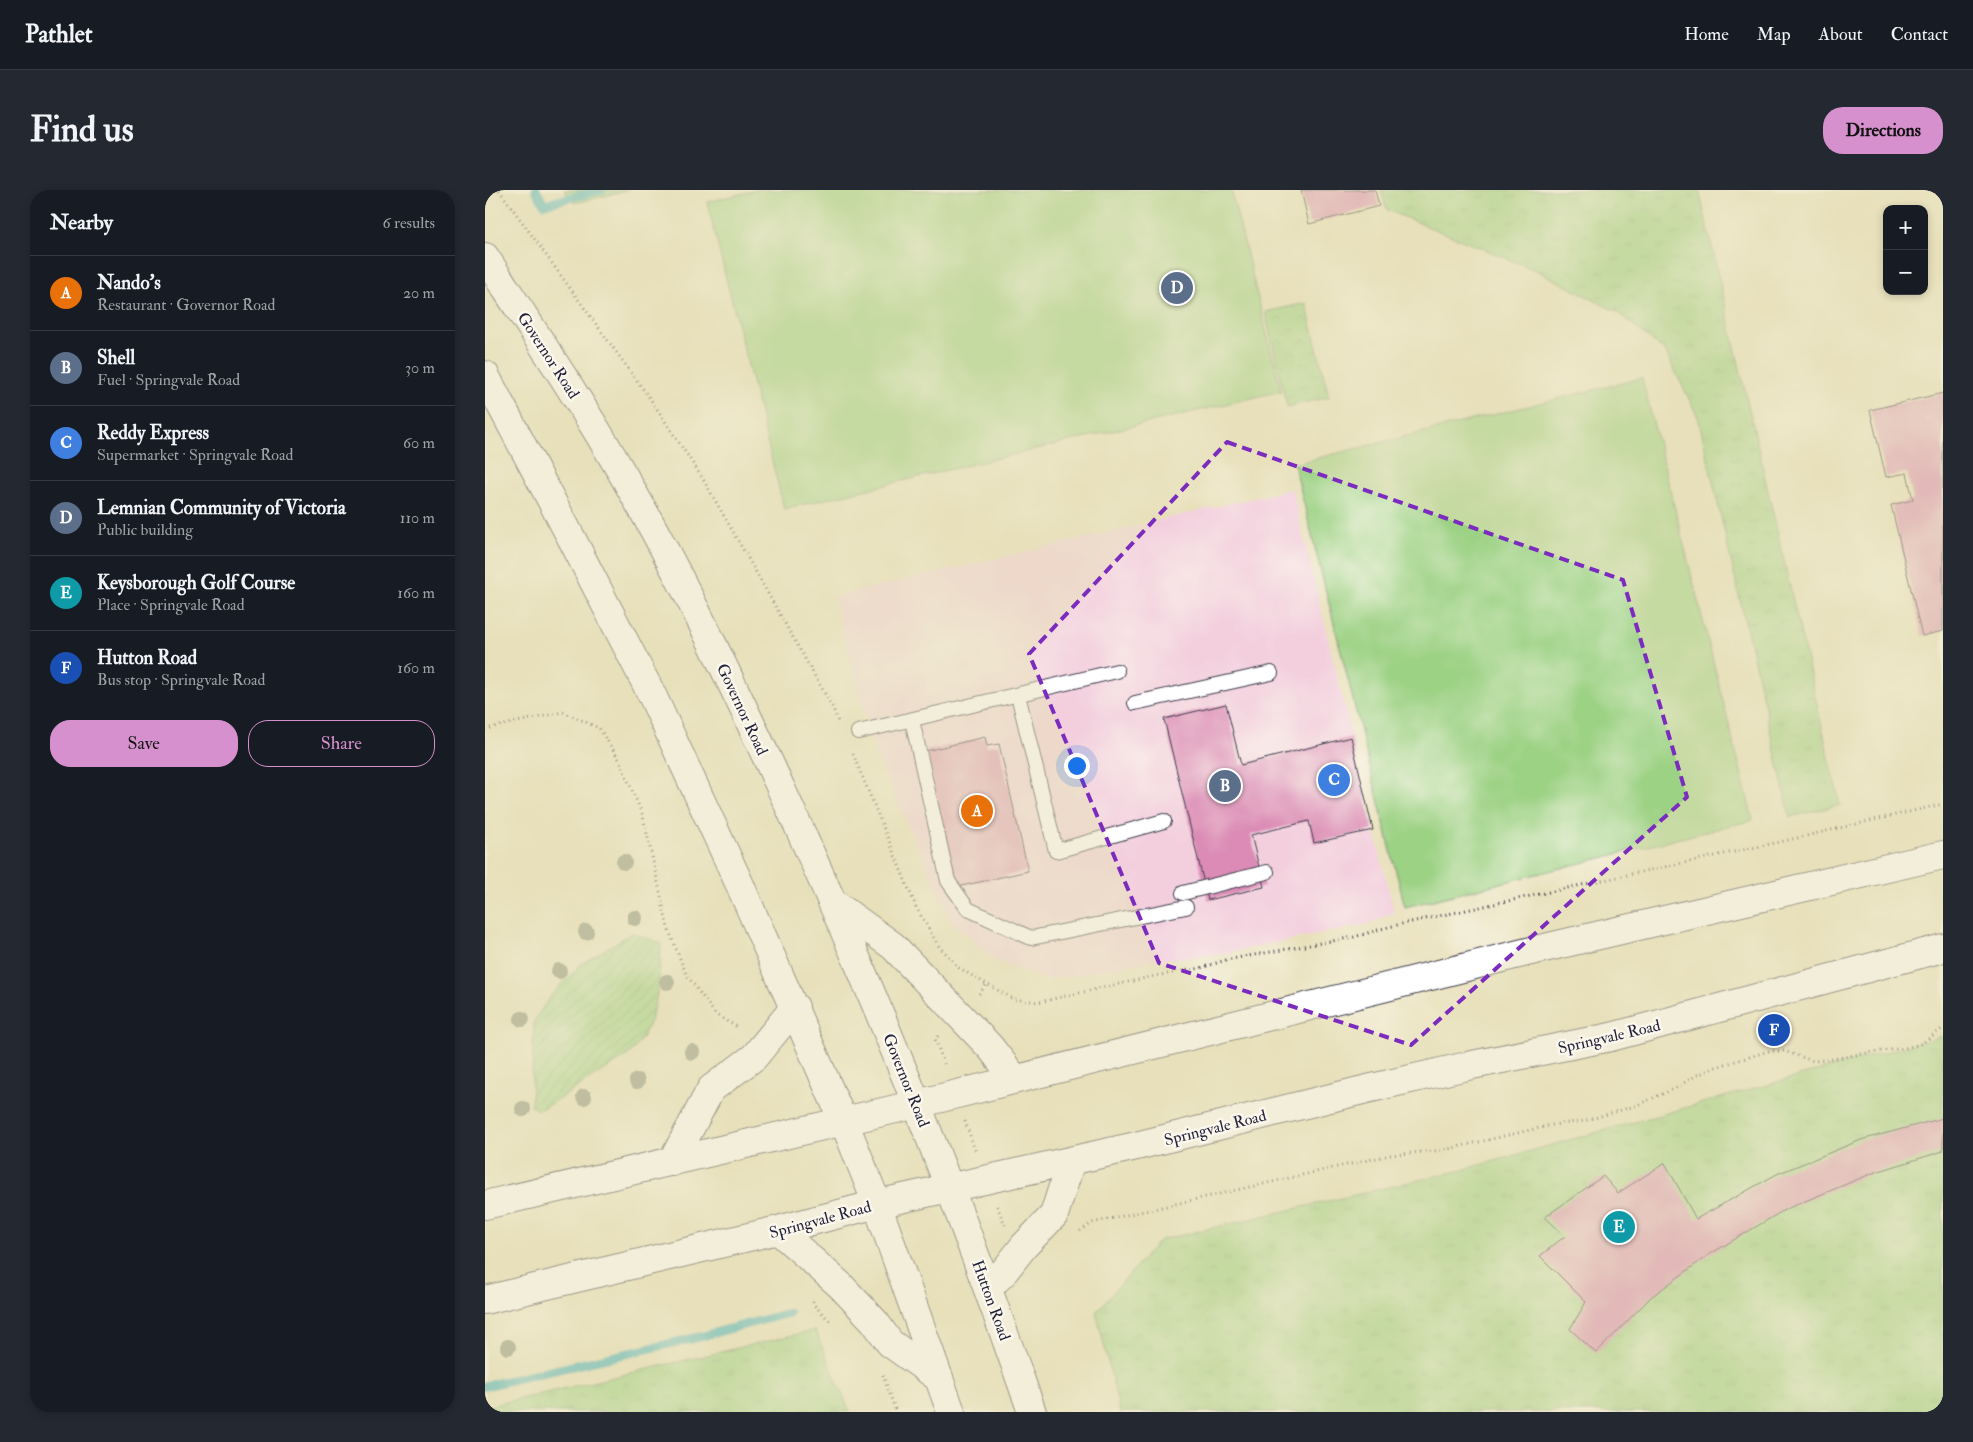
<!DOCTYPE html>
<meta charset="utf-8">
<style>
:root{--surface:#171b24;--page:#242831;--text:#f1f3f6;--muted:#9ea1a6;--line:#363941;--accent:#d690ce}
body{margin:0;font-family:"IM FELL Double Pica",serif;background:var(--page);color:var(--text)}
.controls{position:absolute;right:15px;top:15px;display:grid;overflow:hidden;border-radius:10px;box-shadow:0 2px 8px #0003}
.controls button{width:45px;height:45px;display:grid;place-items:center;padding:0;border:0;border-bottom:1px solid var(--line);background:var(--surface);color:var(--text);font:25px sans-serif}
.you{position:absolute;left:591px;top:575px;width:18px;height:18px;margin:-12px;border:4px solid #fff;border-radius:50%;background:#1a73e8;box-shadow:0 0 0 8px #1a73e833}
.badge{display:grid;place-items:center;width:32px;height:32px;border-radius:50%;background:var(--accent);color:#fff;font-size:16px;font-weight:700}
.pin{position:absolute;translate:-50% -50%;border:2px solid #fff;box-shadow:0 1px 5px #0006}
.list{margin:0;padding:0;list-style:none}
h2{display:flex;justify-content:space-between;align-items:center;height:65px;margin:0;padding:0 20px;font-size:21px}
h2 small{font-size:16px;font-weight:400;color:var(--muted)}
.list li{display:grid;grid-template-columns:32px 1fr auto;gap:15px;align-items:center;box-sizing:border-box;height:75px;padding:0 20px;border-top:1px solid var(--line)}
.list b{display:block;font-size:19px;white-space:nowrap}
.list p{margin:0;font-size:16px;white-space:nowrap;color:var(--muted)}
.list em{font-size:16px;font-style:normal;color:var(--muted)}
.actions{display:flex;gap:10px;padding:15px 20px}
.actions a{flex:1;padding:11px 0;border:1px solid var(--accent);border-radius:20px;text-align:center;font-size:18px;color:var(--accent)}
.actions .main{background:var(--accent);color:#111}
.map{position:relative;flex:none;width:1458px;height:1222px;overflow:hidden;border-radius:20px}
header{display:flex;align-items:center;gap:30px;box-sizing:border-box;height:70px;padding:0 25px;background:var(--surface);border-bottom:1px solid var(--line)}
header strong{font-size:24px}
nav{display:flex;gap:28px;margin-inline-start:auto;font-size:18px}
.intro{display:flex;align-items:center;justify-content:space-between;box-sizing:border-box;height:120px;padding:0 30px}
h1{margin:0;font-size:35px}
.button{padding:12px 22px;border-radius:20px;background:var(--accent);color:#111;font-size:18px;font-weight:700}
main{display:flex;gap:30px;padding:0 30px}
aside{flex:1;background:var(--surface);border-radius:20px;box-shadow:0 2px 8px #0003}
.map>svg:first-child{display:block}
</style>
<header>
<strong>Pathlet</strong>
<nav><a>Home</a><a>Map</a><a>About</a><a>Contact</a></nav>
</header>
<div class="intro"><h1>Find us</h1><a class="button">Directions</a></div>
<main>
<aside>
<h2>Nearby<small>6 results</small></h2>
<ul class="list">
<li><span class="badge" style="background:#e8710a">A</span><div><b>Nando's</b><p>Restaurant · Governor Road</p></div><em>20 m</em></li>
<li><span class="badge" style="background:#5c6f8a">B</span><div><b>Shell</b><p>Fuel · Springvale Road</p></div><em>30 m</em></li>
<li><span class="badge" style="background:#3f7fe0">C</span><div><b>Reddy Express</b><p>Supermarket · Springvale Road</p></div><em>60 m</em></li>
<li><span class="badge" style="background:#5c6f8a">D</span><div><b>Lemnian Community of Victoria</b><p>Public building</p></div><em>110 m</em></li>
<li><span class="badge" style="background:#0f9aa8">E</span><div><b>Keysborough Golf Course</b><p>Place · Springvale Road</p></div><em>160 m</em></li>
<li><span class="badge" style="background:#1a4fb4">F</span><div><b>Hutton Road</b><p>Bus stop · Springvale Road</p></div><em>160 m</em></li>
</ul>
<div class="actions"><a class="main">Save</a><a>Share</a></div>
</aside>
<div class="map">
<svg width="1458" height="1222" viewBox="0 0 1458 1222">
<defs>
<pattern id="grass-tufts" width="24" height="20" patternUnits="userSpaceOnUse" patternTransform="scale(1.25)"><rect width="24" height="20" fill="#9cd284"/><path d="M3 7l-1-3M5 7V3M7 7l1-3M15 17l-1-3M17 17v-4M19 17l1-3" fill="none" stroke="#86b473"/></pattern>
<pattern id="park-crowns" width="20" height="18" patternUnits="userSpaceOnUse" patternTransform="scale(1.25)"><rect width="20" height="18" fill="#9cd284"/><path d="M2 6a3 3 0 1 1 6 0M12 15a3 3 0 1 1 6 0" fill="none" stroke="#86b473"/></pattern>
<pattern id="garden-furrows" width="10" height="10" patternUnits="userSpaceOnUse" patternTransform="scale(1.25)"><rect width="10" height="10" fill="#9cd284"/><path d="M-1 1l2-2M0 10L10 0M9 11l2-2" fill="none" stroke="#86b473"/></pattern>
</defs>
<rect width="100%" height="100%" fill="#fbf7ec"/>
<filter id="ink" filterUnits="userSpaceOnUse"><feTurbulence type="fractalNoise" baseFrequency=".02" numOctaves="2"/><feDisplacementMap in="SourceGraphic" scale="10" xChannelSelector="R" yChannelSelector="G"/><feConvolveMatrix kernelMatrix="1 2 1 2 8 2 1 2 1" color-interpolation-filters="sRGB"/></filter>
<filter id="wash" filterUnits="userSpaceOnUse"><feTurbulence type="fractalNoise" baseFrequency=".0096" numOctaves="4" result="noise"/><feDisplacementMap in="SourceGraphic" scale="20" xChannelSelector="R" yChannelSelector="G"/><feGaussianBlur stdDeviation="1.12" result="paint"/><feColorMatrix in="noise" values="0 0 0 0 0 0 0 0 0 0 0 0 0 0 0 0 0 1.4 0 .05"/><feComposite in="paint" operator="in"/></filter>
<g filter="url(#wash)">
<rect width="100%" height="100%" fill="#e8e0ba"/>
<path fill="#f3cfde" d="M807,299L909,722L884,734L736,764L671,770L562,790L509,770L466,732L390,562L348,407Z"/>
<path fill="url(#grass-tufts)" stroke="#5f7a60" d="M79,0H144L90,13Z
M896,0H1214L1355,615L1305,627L1213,227L1180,161L1132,122L1053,81L902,20Z
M1458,846V1222H635L611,1122L675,1050L977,980Z
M330,1140L365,1222H0V1217Z"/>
<path fill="url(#park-crowns)" stroke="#5f7a60" d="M821,113L844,207L802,217L780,122Z"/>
<path fill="url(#garden-furrows)" stroke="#5f7a60" d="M147,743L176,753C175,789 173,831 148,860C138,871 119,879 106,888C89,899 72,912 53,920L46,916L49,831L66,805L96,774Z"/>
<path fill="#9cd284" stroke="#5f7a60" d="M271,0H746L796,201L299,319L222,12Z
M1157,188L1268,630L920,717L809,274Z"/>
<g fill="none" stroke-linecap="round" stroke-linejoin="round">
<path stroke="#40afbc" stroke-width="9" d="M51,0L59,14L117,0
M0,1196L214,1147L304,1123"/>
</g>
<g id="blocks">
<path fill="#db8bb5" d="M816,0H890L894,16L824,34Z
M1458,203V441L1437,446L1406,315L1428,310L1422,283L1401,287L1385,220Z
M741,514L756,575L866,547L888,640L829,653L824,631L766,645L779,697L723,710L679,529Z
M500,547L502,556L514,554L543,681L472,697L441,561Z
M1458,928V961L1388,983L1301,1019L1225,1064L1166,1107L1111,1163L1085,1139L1101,1112L1055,1066L1080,1046L1060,1027L1118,986L1133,1003L1180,973L1211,1029L1292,984L1376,950Z"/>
</g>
</g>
<g filter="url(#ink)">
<use href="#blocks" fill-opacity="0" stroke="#403e4e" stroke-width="1"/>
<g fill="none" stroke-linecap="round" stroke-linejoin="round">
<g stroke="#403e4e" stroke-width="16">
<path id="lane" d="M533,505L571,661L679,631
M650,513L786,483
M427,530L463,691L483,719L546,748L701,717
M373,542L632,481
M698,703L782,682"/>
</g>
<g stroke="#403e4e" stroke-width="30">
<path id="primary" d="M0,67C53,148 107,228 154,313C200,395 241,481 281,566C381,780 469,999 547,1222
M0,185L89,353L168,507L255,695L366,949L392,1014L466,1222"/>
</g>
<g stroke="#403e4e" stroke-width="30">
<path id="highway" d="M348,713L408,756L505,857L530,889
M187,972L226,899L269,867L310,817
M0,1015L432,914L1042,762L1458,665
M293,1040L355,1095L390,1132L405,1153L454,1188
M503,1098L517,1084L539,1056L569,1025L586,971
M0,1110L293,1040L392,1014L647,957L882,899L982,876L1126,847L1458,758"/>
</g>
<path stroke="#403e4e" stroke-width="3" stroke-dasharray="1 4" stroke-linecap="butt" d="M14,0L166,210L218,289L348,518L353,532
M0,539L78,522L114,538L134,569L158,626L183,738L201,784L231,825L254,838
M368,564L432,719L453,755L474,778L528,809L554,812L670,786L716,778L741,770L869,747L903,737L1299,651L1458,614
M494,804L501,795
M453,846L450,849L460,876
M480,931L491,963
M512,1016L520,1035
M595,1041L607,1033L905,965L959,960L1067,935L1099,931L1150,916L1191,898L1210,886L1231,877L1284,861H1299L1328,871L1341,870L1388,862L1420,858L1436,854L1458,838
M328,1111L329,1115L345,1131
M398,1185L411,1222"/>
<use href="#lane" stroke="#fff" stroke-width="14"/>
<use href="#primary" stroke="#fff" stroke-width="28"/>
<use href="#highway" stroke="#fff" stroke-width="28"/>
</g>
<g fill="#8f9580">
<circle cx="139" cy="672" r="8"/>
<circle cx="150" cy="728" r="8"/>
<circle cx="101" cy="742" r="8"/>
<circle cx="74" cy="781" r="8"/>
<circle cx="182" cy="792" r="8"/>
<circle cx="37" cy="829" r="8"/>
<circle cx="207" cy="862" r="8"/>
<circle cx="152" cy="891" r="8"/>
<circle cx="99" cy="907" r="8"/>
<circle cx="38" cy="919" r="8"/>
<circle cx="23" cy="1157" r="8"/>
</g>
</g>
<path d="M0 0H1458V1222H0ZM742,252L1138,390L1202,607L926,855L674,773L544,464Z" fill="#e8e0ba" fill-opacity=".55" fill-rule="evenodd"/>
<path fill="none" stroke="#7b2cbf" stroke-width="4" stroke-dasharray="10 6" stroke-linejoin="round" d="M742,252L1138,390L1202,607L926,855L674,773L544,464Z"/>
<g text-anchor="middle" stroke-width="5" stroke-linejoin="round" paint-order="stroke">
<g font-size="16" fill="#22223b" stroke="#fbf7ec">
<text transform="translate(64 165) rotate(57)" y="6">Governor Road</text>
<text transform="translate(258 519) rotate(65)" y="6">Governor Road</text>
<text transform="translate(1124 846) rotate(-13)" y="6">Springvale Road</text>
<text transform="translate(422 890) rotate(68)" y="6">Governor Road</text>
<text transform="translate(730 937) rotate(-14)" y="6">Springvale Road</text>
<text transform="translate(335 1029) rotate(-15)" y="6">Springvale Road</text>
<text transform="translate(507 1110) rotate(70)" y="6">Hutton Road</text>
</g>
</g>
</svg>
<div class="controls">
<button>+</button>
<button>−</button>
</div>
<div class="you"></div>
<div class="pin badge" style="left:492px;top:621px;background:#e8710a">A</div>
<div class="pin badge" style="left:740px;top:596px;background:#5c6f8a">B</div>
<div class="pin badge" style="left:849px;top:590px;background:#3f7fe0">C</div>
<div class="pin badge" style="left:692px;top:98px;background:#5c6f8a">D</div>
<div class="pin badge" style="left:1134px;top:1037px;background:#0f9aa8">E</div>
<div class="pin badge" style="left:1289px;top:840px;background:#1a4fb4">F</div>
</div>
</main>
